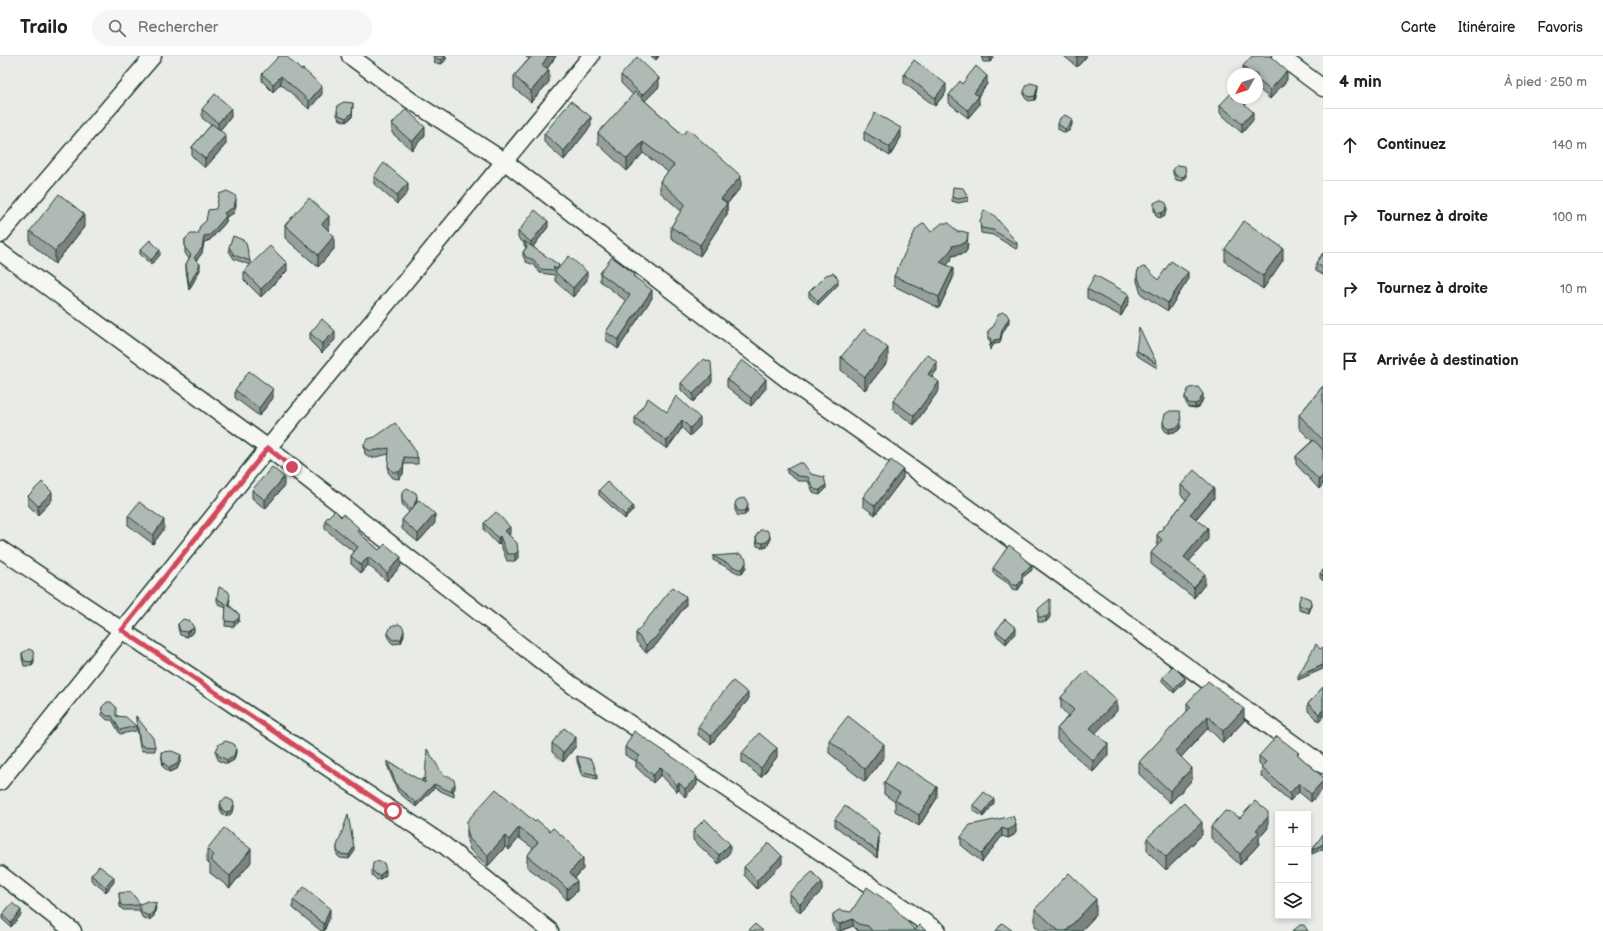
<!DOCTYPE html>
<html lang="fr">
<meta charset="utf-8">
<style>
:root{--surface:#fff;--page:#f6f6f6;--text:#222;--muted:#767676;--line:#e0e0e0}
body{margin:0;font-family:"Balsamiq Sans",sans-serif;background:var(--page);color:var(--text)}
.controls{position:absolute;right:12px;bottom:12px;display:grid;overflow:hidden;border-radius:0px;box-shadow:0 2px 6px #0003}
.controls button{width:36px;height:36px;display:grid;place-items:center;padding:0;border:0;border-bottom:1px solid var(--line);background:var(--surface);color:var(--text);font:20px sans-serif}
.compass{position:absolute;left:1227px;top:12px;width:36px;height:36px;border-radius:50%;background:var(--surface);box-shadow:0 2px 6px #0003;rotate:231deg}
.stop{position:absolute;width:12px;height:12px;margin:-9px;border:3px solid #d1495b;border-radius:50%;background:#fff}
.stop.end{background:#d1495b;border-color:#fff;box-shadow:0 1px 4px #0008}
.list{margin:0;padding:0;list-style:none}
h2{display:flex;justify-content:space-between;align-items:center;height:52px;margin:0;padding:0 16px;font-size:17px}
h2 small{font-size:13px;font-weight:400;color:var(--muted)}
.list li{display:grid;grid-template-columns:26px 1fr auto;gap:12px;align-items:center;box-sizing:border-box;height:72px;padding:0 16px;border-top:1px solid var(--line)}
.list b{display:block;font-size:15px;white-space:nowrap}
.list em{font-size:13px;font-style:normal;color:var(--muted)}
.icon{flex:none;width:22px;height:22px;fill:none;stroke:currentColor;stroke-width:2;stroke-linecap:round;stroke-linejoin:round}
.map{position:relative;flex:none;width:1323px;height:875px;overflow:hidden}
header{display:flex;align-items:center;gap:24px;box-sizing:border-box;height:56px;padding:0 20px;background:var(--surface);border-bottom:1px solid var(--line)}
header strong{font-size:19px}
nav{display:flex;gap:22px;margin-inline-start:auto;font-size:14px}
.search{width:280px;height:36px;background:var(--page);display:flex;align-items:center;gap:10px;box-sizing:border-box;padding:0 14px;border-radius:22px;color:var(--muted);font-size:15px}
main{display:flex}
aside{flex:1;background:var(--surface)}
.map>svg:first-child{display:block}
</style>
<header>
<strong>Trailo</strong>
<div class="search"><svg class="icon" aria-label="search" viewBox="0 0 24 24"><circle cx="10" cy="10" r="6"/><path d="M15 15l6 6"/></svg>Rechercher</div>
<nav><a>Carte</a><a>Itinéraire</a><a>Favoris</a></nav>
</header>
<main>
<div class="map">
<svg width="1323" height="875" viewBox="0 0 1323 875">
<rect width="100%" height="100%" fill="#e9ebe7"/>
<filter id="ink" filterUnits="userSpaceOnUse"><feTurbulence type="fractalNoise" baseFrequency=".025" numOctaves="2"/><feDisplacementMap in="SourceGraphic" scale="8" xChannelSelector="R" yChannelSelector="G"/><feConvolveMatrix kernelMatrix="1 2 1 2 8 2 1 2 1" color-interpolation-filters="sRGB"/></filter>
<g filter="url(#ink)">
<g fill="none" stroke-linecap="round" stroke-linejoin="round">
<g stroke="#1f3d34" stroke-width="19">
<path id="minor" d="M350,0L410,44L504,105L789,325L925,421L1323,709
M1280,0L1323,32
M0,179L153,0
M0,196L268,392L572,629L938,875
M0,493L444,789L550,875
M0,726L268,392L591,0
M0,818L73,875"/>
</g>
<use href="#minor" stroke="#f6f6f2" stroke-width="16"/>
</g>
<path fill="#97a09c" stroke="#1f3d34" d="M433,0H446V3L444,6L441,8L435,7Z
M525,0H556L547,13L549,26L531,46L514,32V20L529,3Z
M651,0H659L656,4Z
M981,0H993V3L990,6H983Z
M1064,0H1087L1077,11Z
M1243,10L1287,24L1270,43L1259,33L1257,18H1243Z
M301,14L322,38L309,53L281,28L273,36L262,25V18Z
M904,18L946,36L935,50L904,27Z
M621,19L659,31L645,45L741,131L727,148V158L700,200L671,182V171L681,155L660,136V125L668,116L643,97L627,115L598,88V77L633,39L621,27Z
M962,28H987L978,40L979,49L968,62L949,47V39Z
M1038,33L1035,44L1029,45L1026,43L1024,40V35Z
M1233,42H1251L1245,49L1253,64L1242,77L1220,57V49Z
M353,51L352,61L346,66L339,63L337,59V55Z
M202,53L231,61L220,74L226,88L205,112L192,100V91L211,69L202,62Z
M392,68L425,79L412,94L392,77Z
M1058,68H1072L1070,74L1065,77L1058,73Z
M591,70L564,104L544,86V78Z
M864,76L901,81L890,100L864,84Z
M1173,114L1186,122L1183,125L1176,124L1173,118Z
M374,120L408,136L397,148L374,128Z
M952,141H968V145L958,147L952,145Z
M236,149L234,157L226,161V166L210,184L204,186L202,197L196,205L200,214L189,234L186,214V208L189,203L185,197V183L198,178L216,153Z
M1154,151L1167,154L1164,161L1161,162L1157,161L1154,155Z
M980,165L1017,187V192L1016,193L993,179L981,177Z
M285,169L329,173L328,174L334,193L318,211L285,182Z
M84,171L55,208L30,187V175Z
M548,171L533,191L559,211L587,224L573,241L555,225V219L540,217L534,209L526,206L523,200V196L526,192L524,189V187L518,182V176Z
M931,176L968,188L967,194L965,197L952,200L951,205L947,209L953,222L939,252L894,230V220Z
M229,191L250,205V209L234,203L229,195Z
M1225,193L1283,204L1263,233L1225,206Z
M140,194L160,199L151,209L140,198Z
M1323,197V219L1316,215V207Z
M244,215H287L261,241L244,224Z
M600,217L635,221L652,242L618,293L606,284V276L626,245L600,225Z
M1137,218L1158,224H1188L1168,255L1141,238L1137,225Z
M838,229L818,249L809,241V236Z
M1087,233L1129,246L1121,260L1087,242Z
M1009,266L1002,278L1000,287L994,288L990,294L991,286L988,283V275L994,270Z
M310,277L335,284L322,297L310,285Z
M1136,294L1157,308V312L1136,299Z
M841,301L888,305L865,334L841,314Z
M937,314L932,321L939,334L914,369L893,353V345Z
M727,323L766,332L751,350L727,331Z
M712,326L693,346L681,334V327Z
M1323,330V428L1319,433L1296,408V400L1312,385L1299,372V359Z
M235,334L273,342L259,360L235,342Z
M1185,340L1203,343L1199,351L1195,352L1188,351L1185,344Z
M667,356L700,370L690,380L682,372L667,393L635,369V362Z
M1163,366L1181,371L1178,375L1169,377L1165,375L1163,371Z
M368,383L418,402V408H404L403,418L399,423L393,422L388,416L389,398L371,402L365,398L364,388Z
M787,413L811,418L826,433L820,439L816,438L813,436L808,425H798L787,417Z
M903,422L875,459L863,450V441Z
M1181,429L1214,442L1196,463L1208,483L1189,505L1205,528L1194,542L1151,508V497L1157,490V479L1186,444L1181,439Z
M284,430L265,453L252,442V434Z
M599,434L633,454L625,463L599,439Z
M402,436L417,445L416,448L435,467L418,486L402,473V464L409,456L402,448Z
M28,440L52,444L38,459L28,449Z
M735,449L748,452L747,456L745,459L738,460L735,454Z
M128,460L164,473L153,488L128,469Z
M341,461L379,494L401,510L387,525L368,509L361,517L351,508V500L354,496L325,473V464Z
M484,467L510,478L509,479L518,502L515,505H507L500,487L498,489L484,474Z
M756,480L770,484L767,491L763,492L757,490L756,484Z
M713,500L746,511L742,517H738L713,504Z
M1021,500L1032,514L1022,521V528L1018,534L1012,533L1009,528L993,517V512Z
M1323,514V525L1320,522V517Z
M217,541L230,543L229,549L239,558V566L234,571L225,570L226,552L219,549L217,545Z
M1299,545L1311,551L1309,557L1299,554Z
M686,549L656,589L646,597L636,585V577Z
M1038,553L1050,561L1046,566H1038Z
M178,568L194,576L187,581L180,579L178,572Z
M996,575L1016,576L1006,588L996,579Z
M388,577L404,580L401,587L393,588L390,585L388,581Z
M22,597L34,607L32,610H24L22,602Z
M1162,621L1185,626L1174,637L1162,625Z
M1323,631V661L1319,666L1308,655V648Z
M1061,641L1117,655L1095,677L1108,699L1093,716L1057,684V673L1068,660L1061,652Z
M748,644L711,688L698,679V671Z
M1187,647L1244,665L1223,687L1208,672L1181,701L1192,724L1170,747L1139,718V706L1187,656Z
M102,651L136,670V675L120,678L112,664H107L102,659Z
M136,660L155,691V695H142L140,692L136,664Z
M829,684L884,701L865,726L829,697Z
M552,687L576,690L563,706L552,696Z
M625,691L697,729L685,741L679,734L677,736L661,719L653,727L636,711V705L625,699Z
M216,695L236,696L234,704L227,708L219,705L216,699Z
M161,696L181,704L177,713L169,716L163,711Z
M742,697L777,701L761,721L742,706Z
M577,700L597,719V723L584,720L581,718L577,705Z
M1259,700H1299L1323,721L1311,746L1299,736L1290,745L1261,720L1262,711L1259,708Z
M387,705L422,726V723L444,720L455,732L453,735L454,737V741L434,732L416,751L398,736L387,709Z
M884,727L937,742L919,770L895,755V746L884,738Z
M994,747L983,761L973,754V749Z
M220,749L234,753L230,759L227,760L223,759L220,753Z
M1013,760L1016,776L1014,779L1008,782L1002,780L982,806L961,789V781Z
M1240,762L1268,772L1259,782V788L1240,809L1211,782V771Z
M835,763L879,785L877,802L835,770Z
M535,766L574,793L583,813L575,822L577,835L567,844L558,834L527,811V800L533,792L519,782L509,794L505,791L488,810L470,794L467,785V774Z
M693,775L730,796L719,808L693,784Z
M1202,779L1166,814L1147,795V782Z
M337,790L354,796L349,803L340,802L337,799Z
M207,793L251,806L230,832L210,817V809L207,806Z
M782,808L757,833L744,819V811Z
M372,814L386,819L380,823L377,824L372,819Z
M91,819L114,826L106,836L91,824Z
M822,835L800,857L789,845V837Z
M119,837L140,848L156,851L154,860L149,864L142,861L139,854H123L120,851Z
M293,844L330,860L324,875H321L293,852Z
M1035,853L1096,859L1081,875H1041L1035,870Z
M833,858L915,874L926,875H858L853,870L840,875L837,874L833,869Z
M2,859H21L11,871L2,863Z"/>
<path fill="#7b827f" stroke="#1f3d34" d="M445,0H446V3L444,6L441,8V4Z
M548,0H556L542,20V9Z
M656,0H659L656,4Z
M992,0H993V3L990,6V2Z
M1077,0H1087L1077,11Z
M549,14V26L531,46V35Z
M1287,15V24L1270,43V34Z
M281,20V28L273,36V28Z
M987,20V28L974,45V37Z
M659,22V31L642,48V39Z
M1259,25V33L1257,35V27Z
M946,28V36L935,50V42Z
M1038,29V33L1035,44V40Z
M322,30V38L309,53V45Z
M979,40V49L968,62V54Z
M1243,42H1251L1241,53V45Z
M353,47L352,61L346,66V62Z
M231,52V61L218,76V67Z
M1253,56V64L1242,77V68Z
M591,61V70L564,104V95Z
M1072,63V68L1070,74L1065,77V73Z
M425,71V79L412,94V86Z
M901,72V81L890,100V91Z
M226,79V88L205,112V103Z
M643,86V97L627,115V103Z
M1186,118V122L1183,125V121Z
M741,120V131L727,148V158L700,200V189L721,143Z
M408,127V136L397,148V139Z
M236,143V149L234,157L226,161V166L210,184L204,186L202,197L194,208V202L204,180Z
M1167,150V154L1164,161L1161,162V157Z
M84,158V171L55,208V195Z
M329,160V173L322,181V168Z
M548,165V171L531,193V186Z
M968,177L967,194L965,197L952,200L951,205L940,216V206L952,190Z
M334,180V193L318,211V199Z
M1283,192V204L1263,233V220Z
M160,194V199L151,209V204Z
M287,207V215L261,241V233Z
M200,208V214L189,234V229Z
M953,212V222L939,252V241Z
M587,216V224L573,241V232Z
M1188,216V224L1168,255V247Z
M838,225V229L818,249V245Z
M652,234V242L618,293V284Z
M1129,238V246L1121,260V252Z
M1009,262V266L1002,278L1000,287L994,288L990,294V290L1002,274Z
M335,275V284L322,297V288Z
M888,292V305L865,334V321Z
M937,306V314L928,326V318Z
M712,319V326L693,346V338Z
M766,323V332L751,350V342Z
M939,326V334L914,369V360Z
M273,333V342L259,360V352Z
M1203,338V343L1199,351L1195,352V348Z
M700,362V370L690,380V372Z
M682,364V372L667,393V385Z
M1181,367V371L1178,375L1169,377V373Z
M404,401L403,418L399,423V416Z
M903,413V422L875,459V450Z
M1323,419V428L1319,433V424Z
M284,421V430L265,453V444Z
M826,429V433L820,439V434Z
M1214,432V442L1190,469V458Z
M52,436V444L38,459V450Z
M417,441V445L413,460V455Z
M748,448L747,456L745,459V455Z
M633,450V454L625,463V459Z
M435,458V467L418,486V478Z
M164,464V473L153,488V479Z
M510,471V478L505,482V475Z
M1208,472V483L1184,512V501Z
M500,480V487L498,489V482Z
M770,480V484L767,491L763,492V487Z
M518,495V502L515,505V498Z
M368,501V509L361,517V509Z
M401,501V510L387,525V517Z
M746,507V511L742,517V513Z
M1032,510V514L1022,522V517Z
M1205,518V528L1194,542V532Z
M1022,524V528L1018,534V529Z
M686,541V549L656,589L646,597V589Z
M1311,547V551L1309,557V553Z
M1050,557V561L1046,566V561Z
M239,562V566L234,571V566Z
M194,572V576L187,581V576Z
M1016,572V576L1006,588V583Z
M404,575V580L401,587V583Z
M34,602V607L32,610V606Z
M1323,609V613L1298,624V620Z
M1185,622V626L1174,637V632Z
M748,637V644L711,688V680Z
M1117,644V655L1090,683V672Z
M1244,653V665L1223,687V675Z
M1323,654V661L1319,666V658Z
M1208,660V672L1175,708V695Z
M576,681V690L563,706V697Z
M884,688V701L865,726V713Z
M1108,688V699L1093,716V705Z
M236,692V696L234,704L227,708V704Z
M777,692V701L761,721V712Z
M181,699V704L177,713L169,716V712Z
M661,711V719L653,727V719Z
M1192,712V724L1170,747V735Z
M697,721V729L685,741V733Z
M1323,725V733L1311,746V738Z
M679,727V734L677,736V729Z
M1299,727V736L1290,745V737Z
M434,728V732L416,751V747Z
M455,728V732L452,736L451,733Z
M937,731V742L919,770V759Z
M994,743V747L983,761V757Z
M234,749V753L230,759L227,760V756Z
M1268,761V772L1259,782V788L1240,809V798L1256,774Z
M1202,766V779L1166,814V801Z
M1016,768V776L1014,779L1008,782V774Z
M519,771V782L509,794V784Z
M1002,772V780L982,806V798Z
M879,778V785L877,802V795Z
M505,780V791L488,810V799Z
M730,788V796L719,808V799Z
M1323,788V793L1312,798V794Z
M354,791V796L349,803V799Z
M251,793V806L230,832V820Z
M782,800V808L757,833V824Z
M583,802V813L570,827V816Z
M386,814V819L380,823V819Z
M114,821V826L106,836V831Z
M577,825V835L567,844V833Z
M822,826V835L800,857V848Z
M1096,843V859L1081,875H1066Z
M156,847L154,860L149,864V860Z
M330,852V860L324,875V868Z
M21,854V859L11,871V867Z
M853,863V870L840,875V868Z"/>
<path fill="#b0bab5" stroke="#1f3d34" d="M279,0H286L301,14L303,13L322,30L309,45L281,20L273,28L262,18Z
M434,0H445L444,2L441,4L435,2Z
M532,0H548L542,9L549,14L531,35L514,20Z
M983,0H992L990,2H983Z
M1252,0H1270L1287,15L1270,34L1259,25L1257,27V18H1248L1249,16L1243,10Z
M637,1L659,22L642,39L621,19Z
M914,4L946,28L935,42L904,18Z
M976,10L987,20L974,37L979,40L968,54L949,39L960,25L962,28Z
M1030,27L1038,29L1035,40L1029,41L1026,39L1024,35L1027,29Z
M1233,35V42H1243L1241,45L1253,56L1242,68L1220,49Z
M635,36L683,79L688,73L741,120L721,143L727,147L700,189L671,171L685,148L660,125L674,109L643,86L627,103L598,77Z
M215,38L231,52L218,67L202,53Z
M571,45L591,61L564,95L544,78Z
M344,46L353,47L352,57L346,62L339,59L337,55L338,49Z
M406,53L425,71L412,86L392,68Z
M875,57L901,72L890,91L864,76Z
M1065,59L1072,63L1070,69L1065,73L1058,68L1060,62Z
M212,68L226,79L205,103L192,91Z
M384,107L408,127L397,139L374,120Z
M1177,109L1185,110L1186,118L1183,121L1176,120L1173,114Z
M953,131L963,132L968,141L958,143L952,141Z
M227,135L235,139L236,143L234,151L224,157L226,160L210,179L204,180L202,192L194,202L200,208L189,229L186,208L191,199L185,192V183L191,178H198L200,170L206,165L208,154L216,153L219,138Z
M59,138L84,158L55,195L30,175Z
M309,142L329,160L322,168L334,180L318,199L285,169Z
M1160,144L1166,147L1167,150L1164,156L1161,157H1157L1154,151V147Z
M535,154L548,165L531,186L518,176Z
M984,154L994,159L1017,187L1016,188L993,174L981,172L980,165Z
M1244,165L1283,192L1263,220L1225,193Z
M924,167L931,176L942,167H949L957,176L962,175L968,177L967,184L965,187L952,190L951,194L940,206L953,212L939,241L894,220L916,173Z
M233,180L243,184L246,187L250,205L234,199L229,191Z
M150,184L160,194L151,204L140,194Z
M524,185L559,209L557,213L553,211L555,214L540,213L534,204L526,201L523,196L527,191Z
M270,190L287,207L261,233L244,215Z
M1323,197V212L1316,207Z
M569,200L587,216L573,232L555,216Z
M612,201L635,218L633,220L652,234L618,284L606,276L630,239L600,217Z
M1171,205L1188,216L1168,247L1141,230L1137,218L1138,214L1143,211L1147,212L1158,224Z
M833,217L838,222V225L818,245L809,236L826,219Z
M1095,219L1129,238L1121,252L1087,233Z
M1002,256L1006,257L1009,262L1002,274L1000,283L994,284L990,290L991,283L988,279V275L994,270L997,260Z
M322,263L335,275L322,288L310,277Z
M1139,271L1157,308L1136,294Z
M864,273L888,292L865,321L841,301Z
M927,298L937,306L928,318L939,326L914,360L893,345Z
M703,303L711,306L712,319L693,338L681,327Z
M742,304L766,323L751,342L727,323Z
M249,315L273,333L259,352L235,334Z
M1323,330V384L1299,359Z
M1198,331L1203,338L1199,346L1195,348L1188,347L1185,340L1189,332Z
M676,340L700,362L690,372L682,364L667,385L635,362L648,342L667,356Z
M1170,355H1180L1181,367L1178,371L1169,373L1165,371L1163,366L1165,358Z
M395,367L412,389L418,402L404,401L403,411L399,416H393L388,410L389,392L371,395L365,392L364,388L368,383L375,381Z
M1314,384L1323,394V419L1319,424L1296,400Z
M891,404L903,413L875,450L863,441Z
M799,407H803L811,418L824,421L826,429L820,434H816L813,432L808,421L798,420L787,413Z
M272,411L284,421L265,444L252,434Z
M1194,414L1214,432L1190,458L1208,472L1184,501L1205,518L1194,532L1151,497L1162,484L1157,479L1191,438L1181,429Z
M42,426L52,436L38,450L28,440Z
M607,426L633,450L625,459L599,434Z
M407,432L416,437L417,441L414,450L411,454L402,444V436Z
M745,442L748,448L747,452L745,455H738L735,449L736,445L739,443Z
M419,444L435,458L418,478L402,464Z
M139,446L164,464L153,479L128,460Z
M335,454L341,461L343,458L359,472L357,475L379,494L385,488L401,501L387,517L368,501L361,509L351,500L358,491L325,464Z
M496,456L510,471L505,475L517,487L518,495L515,498H507L500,480L498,482L484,467Z
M760,474H767L770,480L767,486L763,487L757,486L756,480Z
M1009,489L1021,498L1020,499L1032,510L1022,517V524L1018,529H1012L1009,524L993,512Z
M740,498L746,503V507L742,513H738L713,500Z
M1323,514V521L1320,517Z
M219,531L228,535L230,539L228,549L239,558V562L234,566L225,565L226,548L219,544L217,541Z
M673,531L686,541L656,581L646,589L636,577Z
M1301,539L1310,543L1311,547L1309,553L1299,549V545Z
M1050,543V557L1046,561H1038V553Z
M183,563L190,565L194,572L187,576L180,575L178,568Z
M1005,563L1016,572L1006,583L996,575Z
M399,568L403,571L404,575L401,583L393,584L390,581L388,577L391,570Z
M1316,588L1320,593L1323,591V609L1298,620Z
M29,593L33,595L34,602L32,606L24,605L22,597Z
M1173,610L1185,622L1174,632L1162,621Z
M1086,615L1117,644L1090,672L1108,688L1093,705L1057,673L1074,654L1061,641Z
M733,625L748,637L711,680L698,671L715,646Z
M1208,625L1244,653L1223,675L1208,660L1175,695L1192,712L1170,735L1139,706L1191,651L1187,647Z
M1323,631V654L1319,658L1308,648Z
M107,646H111L116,651V660L126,661L136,670L120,674L112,660H107L102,655V651Z
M136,660L153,682L155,691L142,690L140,687Z
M848,660L884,688L865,713L829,684Z
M564,672L576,681L563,697L552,687Z
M634,675L686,710L697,721L685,733L679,727L677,729L661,711L653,719L636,704L640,700L625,691Z
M759,677L777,692L761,712L742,697Z
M1277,680L1299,697L1297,698L1323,721V725L1311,738L1299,727L1290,737L1261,711L1266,706L1259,700Z
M226,685L234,688L236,692L234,700L227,704L219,700L216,695L219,688Z
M427,693L444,720H449L454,724L455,728L451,733L454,737L434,728L416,747L398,732L387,705L425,727V724L422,723L425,722Z
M172,695L181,699L177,708L169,712L163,706L161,696Z
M577,700L590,703L593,706L597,719L584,716L581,713Z
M897,705L937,731L919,759L895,744L900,737L884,727Z
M496,733L535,766L537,764L550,775L553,772L574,790L573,791L583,802L570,816L577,825L567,833L558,824L527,800L538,786L519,771L509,784L505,780L488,799L470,784L467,774V765Z
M984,736L994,743L983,757L973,749Z
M227,742L233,745L234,749L230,755L227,756L223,755L220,749L221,745Z
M1255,745L1268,756V761L1256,774L1259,776L1240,798L1211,771L1225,755L1231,756L1240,762Z
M1184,747L1202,766L1166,801L1147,782Z
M845,750L877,774L879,778L877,795L835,763Z
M348,759L354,791L349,799L340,798L337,794V790Z
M1013,760L1016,768L1014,771L1008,774L1002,772L982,798L961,781L970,769Z
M705,763L730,788L719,799L693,775Z
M224,772L251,793L230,820L210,804L214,799L207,793Z
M1323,778V788L1312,794Z
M769,787L782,800L757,824L744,811Z
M377,805L384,807L386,814L380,819H377L372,814L373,807Z
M99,810L114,821L106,831L91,819Z
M812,816L822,826L800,848L789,837Z
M1069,817L1096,843L1066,875H1059L1035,853Z
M304,831L330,852L324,868L293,844Z
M867,831L891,848L915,874L920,869L926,875H872L868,870L858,868L853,863L840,868L837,867L833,862V858L839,854L851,856Z
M128,836L132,837L140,848L147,845L156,847L154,855L149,860L142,857L139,849L123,850L120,847L119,837Z
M12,847L21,854L11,867L2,859Z
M1002,867L1013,875H996Z
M755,868L763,875H748Z
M1300,869H1304L1308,875H1293L1292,874H1294Z"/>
</g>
<g fill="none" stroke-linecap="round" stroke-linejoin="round" filter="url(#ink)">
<path stroke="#d1495b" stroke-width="5" d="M292,411L268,392L122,574L393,755"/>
</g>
</svg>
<div class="controls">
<button>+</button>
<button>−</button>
<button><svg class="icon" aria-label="layers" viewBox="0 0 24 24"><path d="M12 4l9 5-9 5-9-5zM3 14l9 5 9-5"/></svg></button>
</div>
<svg class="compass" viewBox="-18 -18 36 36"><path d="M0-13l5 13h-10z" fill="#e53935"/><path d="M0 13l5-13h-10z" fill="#767676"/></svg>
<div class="stop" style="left:393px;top:755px"></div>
<div class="stop end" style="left:292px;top:411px"></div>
</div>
<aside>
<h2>4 min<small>À pied · 250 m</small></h2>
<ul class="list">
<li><svg class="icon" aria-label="ahead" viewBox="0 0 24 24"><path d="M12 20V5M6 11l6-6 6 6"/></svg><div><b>Continuez</b></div><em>140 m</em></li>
<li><svg class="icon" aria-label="right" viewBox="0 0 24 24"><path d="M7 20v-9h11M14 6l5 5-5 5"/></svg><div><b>Tournez à droite</b></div><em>100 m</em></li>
<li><svg class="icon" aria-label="right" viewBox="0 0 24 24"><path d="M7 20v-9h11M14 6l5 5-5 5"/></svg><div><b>Tournez à droite</b></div><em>10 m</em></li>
<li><svg class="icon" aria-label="arrive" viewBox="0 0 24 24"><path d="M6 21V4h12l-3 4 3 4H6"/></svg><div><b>Arrivée à destination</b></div></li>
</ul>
</aside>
</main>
